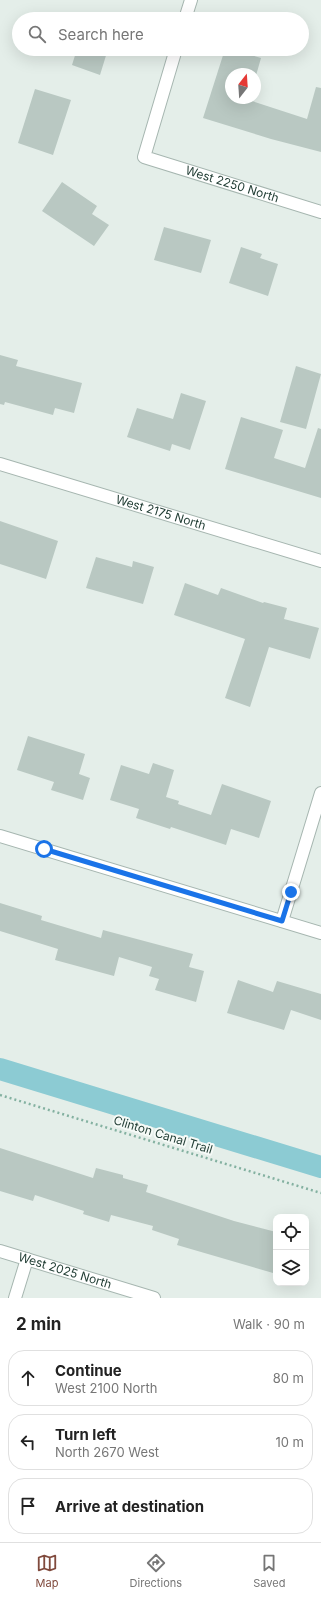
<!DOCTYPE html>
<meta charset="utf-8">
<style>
:root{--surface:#fff;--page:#f2f2f2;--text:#222;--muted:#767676;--line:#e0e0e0;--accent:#804a3d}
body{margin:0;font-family:Inter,sans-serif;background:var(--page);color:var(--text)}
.controls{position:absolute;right:12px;bottom:12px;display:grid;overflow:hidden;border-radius:8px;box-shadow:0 4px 16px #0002}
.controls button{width:36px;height:36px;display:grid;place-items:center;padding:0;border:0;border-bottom:1px solid var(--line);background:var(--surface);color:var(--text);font:20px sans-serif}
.compass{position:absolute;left:225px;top:68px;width:36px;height:36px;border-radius:50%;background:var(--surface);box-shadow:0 4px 16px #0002;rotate:17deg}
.stop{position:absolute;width:12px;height:12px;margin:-9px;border:3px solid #1a73e8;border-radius:50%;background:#fff}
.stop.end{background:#1a73e8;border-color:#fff;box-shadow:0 1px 4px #0008}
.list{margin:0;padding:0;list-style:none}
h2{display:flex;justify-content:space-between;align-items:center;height:52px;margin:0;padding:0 16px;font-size:17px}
h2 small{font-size:13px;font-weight:400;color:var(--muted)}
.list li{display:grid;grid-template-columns:26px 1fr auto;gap:12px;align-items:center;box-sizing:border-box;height:56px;margin:0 8px 8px;padding:0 8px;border:1px solid var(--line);border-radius:16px}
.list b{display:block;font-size:15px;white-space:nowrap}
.list p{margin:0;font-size:13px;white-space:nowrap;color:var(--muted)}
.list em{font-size:13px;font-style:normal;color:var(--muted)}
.icon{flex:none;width:22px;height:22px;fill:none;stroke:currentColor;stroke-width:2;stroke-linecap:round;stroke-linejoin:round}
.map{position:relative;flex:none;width:321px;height:1298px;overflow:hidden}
.search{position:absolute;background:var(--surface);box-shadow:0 4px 16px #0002;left:12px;right:12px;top:12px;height:44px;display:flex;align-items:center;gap:10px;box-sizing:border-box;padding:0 14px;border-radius:22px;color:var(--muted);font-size:15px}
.sheet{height:244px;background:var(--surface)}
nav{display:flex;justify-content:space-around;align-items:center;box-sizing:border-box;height:56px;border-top:1px solid var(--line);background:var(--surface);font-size:11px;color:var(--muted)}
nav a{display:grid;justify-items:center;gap:2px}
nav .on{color:var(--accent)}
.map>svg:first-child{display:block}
</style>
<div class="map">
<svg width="321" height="1298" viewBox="0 0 321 1298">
<rect width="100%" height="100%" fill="#e4eee9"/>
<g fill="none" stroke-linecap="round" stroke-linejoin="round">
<path stroke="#8ccbd3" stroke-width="22" d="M0,1069L321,1167"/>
</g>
<path fill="#b9c8c2" d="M77,49H108L100,75L72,65Z
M225,49H230L261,58L255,79V74H231V98H249V100L307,119L316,87L321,88V152L271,139L203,118Z
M35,89L71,100L53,155L18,143Z
M62,182L97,206L92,214L109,225L94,246L42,211Z
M164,227L211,240L201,273L154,260Z
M241,247L262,254L260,258L278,264L268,296L229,283Z
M0,355L18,360L16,366L82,383L74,413L55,408L53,415L5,402L4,405L0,404Z
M296,366L321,374L306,429L280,422Z
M181,393L206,401L190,450L172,444L170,451L127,437L137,408L173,419Z
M241,417L283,430L274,458L305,468L318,428L321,429V498L225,469Z
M0,521L58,541L46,579L0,564Z
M96,557L132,567L133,561L154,567L143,604L86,588Z
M185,583L218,595L221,588L263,603L264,602L287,608L284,619L319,628L310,659L269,647L250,707L225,698L245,639L174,615Z
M28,736L85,754L79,774L90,778L83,800L51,790L54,782L17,770Z
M153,763L174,770L166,797L179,801L178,804L211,815L222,784L271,801L259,838L231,829L226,845L171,827L170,829L136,818L139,809L110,800L121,765L149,774Z
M0,903L42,916L41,920L101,938L103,930L193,954L189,967L204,971L196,1002L155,990L159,979L149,976L152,967L119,957L114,976L55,960L58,949L0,931Z
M238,980L273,992L277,981L321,994V1020L291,1010L284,1030L227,1013Z
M0,1148L93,1178L96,1168L123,1175V1178L148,1185L146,1192L234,1221L276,1232V1262L273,1273L177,1245L179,1239L152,1230L153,1226L111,1215L109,1222L83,1214L84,1211L35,1195L33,1201L0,1191Z"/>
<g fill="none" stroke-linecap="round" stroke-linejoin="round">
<g stroke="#a6b6b0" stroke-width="14">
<g id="minor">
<path d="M185,19L191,0"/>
<path id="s1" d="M176,49L144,157L321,212"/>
<path id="s2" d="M0,464L321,561"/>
<path d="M0,836L321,933"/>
<path d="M282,921L321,793"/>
<path id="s3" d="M0,1251L154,1298"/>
<path d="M15,1298L27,1259"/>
</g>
</g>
<path stroke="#84b1a1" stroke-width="2.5" stroke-dasharray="2 3" stroke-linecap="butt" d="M0,1095L321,1193"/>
<use href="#minor" stroke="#fff" stroke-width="12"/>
</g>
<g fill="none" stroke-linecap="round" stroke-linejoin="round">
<path stroke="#1a73e8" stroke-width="5" d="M44,849L282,921L291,892"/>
</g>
<g text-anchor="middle" stroke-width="4" stroke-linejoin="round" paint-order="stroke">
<g font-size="12" fill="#233f36" stroke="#f5faf7">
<text dy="4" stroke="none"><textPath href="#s1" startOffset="205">West 2250 North</textPath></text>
<text dy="4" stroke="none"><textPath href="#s2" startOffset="168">West 2175 North</textPath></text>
<text transform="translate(163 1135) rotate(17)" y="4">Clinton Canal Trail</text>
<text dy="4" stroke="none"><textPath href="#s3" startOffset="68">West 2025 North</textPath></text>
</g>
</g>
</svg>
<div class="controls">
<button><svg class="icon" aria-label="locate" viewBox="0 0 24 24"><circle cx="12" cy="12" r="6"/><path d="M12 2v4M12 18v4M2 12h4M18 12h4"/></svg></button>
<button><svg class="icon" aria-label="layers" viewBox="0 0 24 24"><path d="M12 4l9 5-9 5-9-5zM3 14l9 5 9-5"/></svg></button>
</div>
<svg class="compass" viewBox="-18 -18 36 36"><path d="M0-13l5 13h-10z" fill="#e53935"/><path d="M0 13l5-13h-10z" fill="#767676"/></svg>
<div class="stop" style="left:44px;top:849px"></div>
<div class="stop end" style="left:291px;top:892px"></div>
<div class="search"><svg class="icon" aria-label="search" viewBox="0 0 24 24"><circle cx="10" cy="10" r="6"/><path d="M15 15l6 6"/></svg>Search here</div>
</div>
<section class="sheet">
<h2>2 min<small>Walk · 90 m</small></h2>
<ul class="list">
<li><svg class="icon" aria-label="ahead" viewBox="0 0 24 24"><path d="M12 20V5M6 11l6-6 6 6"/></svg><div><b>Continue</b><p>West 2100 North</p></div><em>80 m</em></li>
<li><svg class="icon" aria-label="left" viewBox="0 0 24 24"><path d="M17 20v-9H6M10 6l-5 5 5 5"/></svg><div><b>Turn left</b><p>North 2670 West</p></div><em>10 m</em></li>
<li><svg class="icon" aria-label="arrive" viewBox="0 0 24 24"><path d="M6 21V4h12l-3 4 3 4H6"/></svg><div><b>Arrive at destination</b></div></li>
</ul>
</section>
<nav>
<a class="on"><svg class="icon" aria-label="map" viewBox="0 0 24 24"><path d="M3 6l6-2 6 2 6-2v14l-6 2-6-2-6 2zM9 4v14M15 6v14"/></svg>Map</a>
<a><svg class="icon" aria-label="directions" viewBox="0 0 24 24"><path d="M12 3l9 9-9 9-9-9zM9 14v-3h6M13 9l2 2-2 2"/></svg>Directions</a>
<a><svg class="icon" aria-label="saved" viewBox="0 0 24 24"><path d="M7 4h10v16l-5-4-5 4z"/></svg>Saved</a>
</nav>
